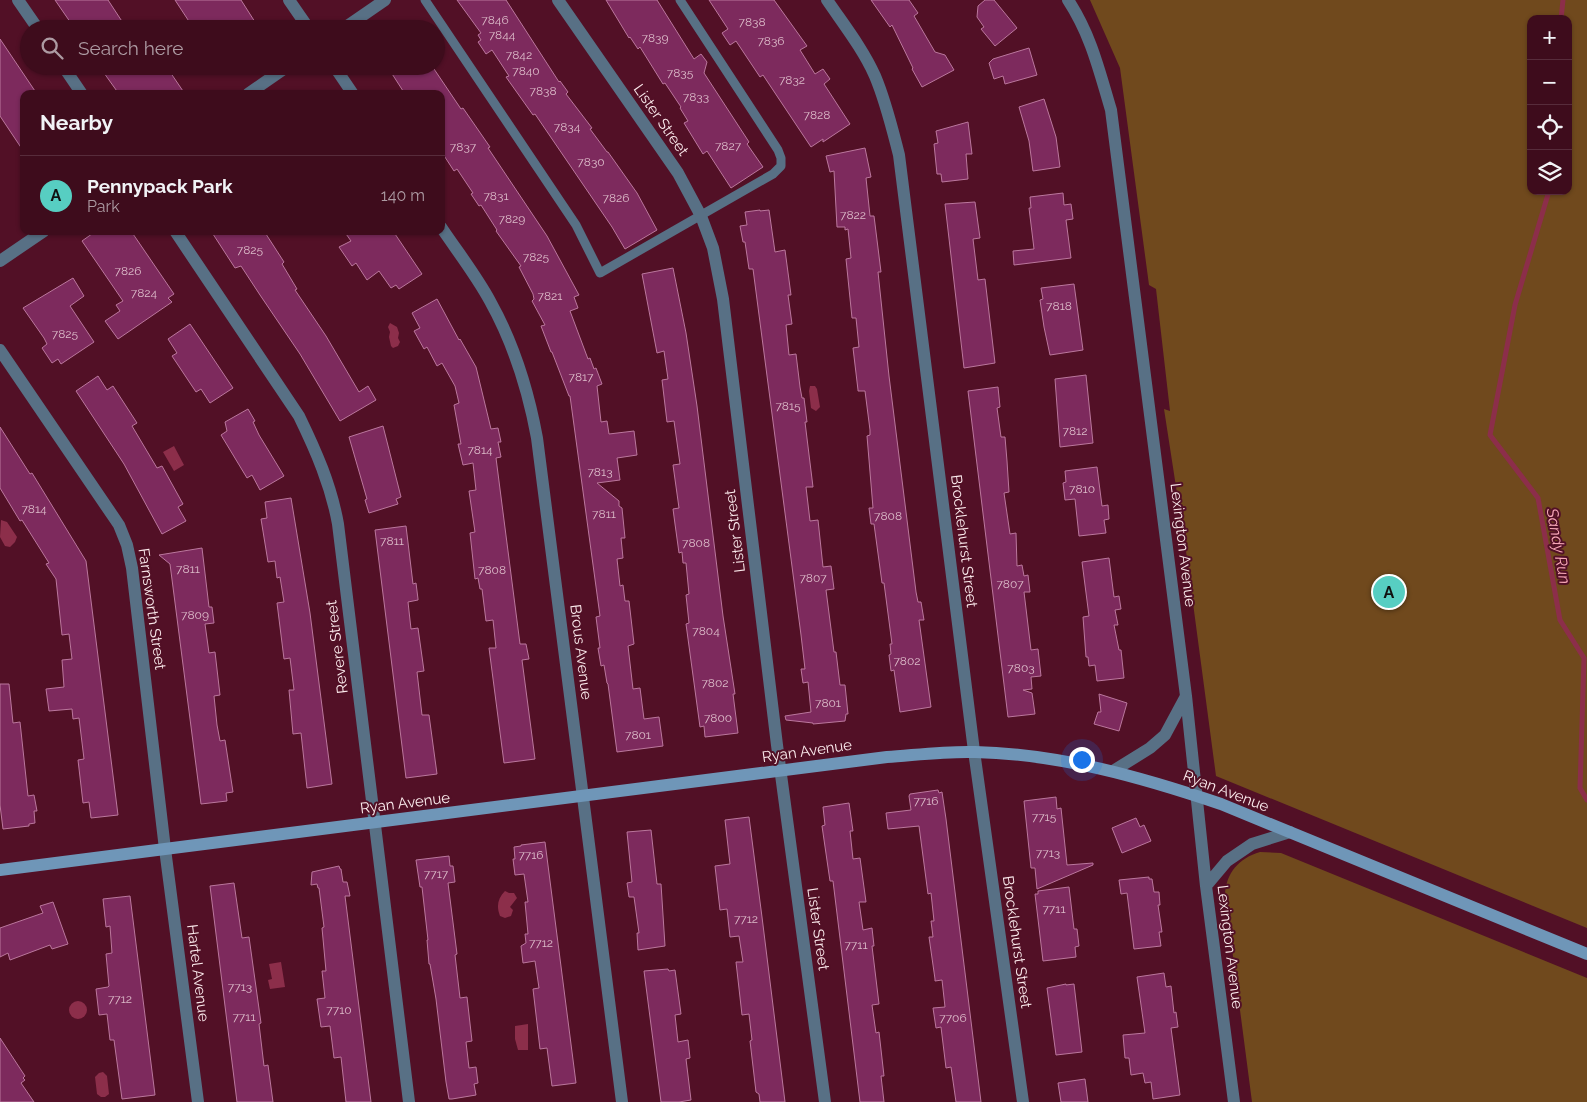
<!DOCTYPE html>
<meta charset="utf-8">
<style>
:root{--surface:#3e0c1c;--page:#451525;--text:#f1f3f6;--muted:#ad9ba3;--line:#572c3b;--accent:#57cec2}
body{margin:0;font-family:Raleway,sans-serif;background:var(--page);color:var(--text)}
.controls{position:absolute;right:15px;top:15px;display:grid;overflow:hidden;border-radius:10px;box-shadow:0 1px 4px #0004}
.controls button{width:45px;height:45px;display:grid;place-items:center;padding:0;border:0;border-bottom:1px solid var(--line);background:var(--surface);color:var(--text);font:25px sans-serif}
.you{position:absolute;left:1081px;top:759px;width:18px;height:18px;margin:-12px;border:4px solid #fff;border-radius:50%;background:#1a73e8;box-shadow:0 0 0 8px #1a73e833}
.badge{display:grid;place-items:center;width:32px;height:32px;border-radius:50%;background:var(--accent);color:#111;font-size:16px;font-weight:700}
.pin{position:absolute;translate:-50% -50%;border:2px solid #fff;box-shadow:0 1px 5px #0006}
.list{margin:0;padding:0;list-style:none}
h2{display:flex;justify-content:space-between;align-items:center;height:65px;margin:0;padding:0 20px;font-size:21px}
h2 small{font-size:16px;font-weight:400;color:var(--muted)}
.list li{display:grid;grid-template-columns:32px 1fr auto;gap:15px;align-items:center;box-sizing:border-box;height:80px;padding:0 20px;border-top:1px solid var(--line)}
.list b{display:block;font-size:19px;white-space:nowrap}
.list p{margin:0;font-size:16px;white-space:nowrap;color:var(--muted)}
.list em{font-size:16px;font-style:normal;color:var(--muted)}
.icon{flex:none;width:28px;height:28px;fill:none;stroke:currentColor;stroke-width:2;stroke-linecap:round;stroke-linejoin:round}
.map{position:relative;flex:none;width:1587px;height:1102px;overflow:hidden}
.search{position:absolute;background:var(--surface);box-shadow:0 1px 4px #0004;left:20px;top:20px;width:425px;height:55px;display:flex;align-items:center;gap:12px;box-sizing:border-box;padding:0 18px;border-radius:28px;color:var(--muted);font-size:19px}
.panel{position:absolute;background:var(--surface);box-shadow:0 1px 4px #0004;left:20px;top:90px;width:425px;height:145px;border-radius:10px}
.map>svg:first-child{display:block}
</style>
<div class="map">
<svg width="1587" height="1102" viewBox="0 0 1587 1102">
<rect width="100%" height="100%" fill="#521026"/>
<path fill="#70491d" fill-rule="evenodd" d="M1090,0H1587V928L1216,776L1187,558L1164,409L1170,411L1156,289L1149,285L1120,68ZM1531,19H1568V191H1531Z
M1260,852L1281,853L1587,978V1102H1252L1225,895C1226,873 1239,858 1260,852Z"/>
<path fill="#8c2e4a" d="M390,323L397,327L399,333L398,338L400,342L398,346L393,348L391,346L389,337L390,332L388,327Z
M810,386H815L817,389L820,407L816,411L811,408L809,391Z
M174,446L184,465L174,471L163,452Z
M1,520L7,522L17,537L15,542L10,547L5,546L0,537Z
M505,891L509,893H514L517,898L510,907L513,910L511,916L505,918L500,916C496,906 498,898 505,891Z
M281,962L285,987L270,989L268,980L272,979L269,964Z
M69 1010a9 9 0 1 1 18 0a9 9 0 1 1-18 0Z
M528,1024V1050H518L515,1039V1026Z
M103,1072L107,1076L109,1094L105,1097H101L97,1094L95,1077L99,1073Z"/>
<g fill="none" stroke-linecap="round" stroke-linejoin="round">
<path stroke="#8c2e4a" stroke-width="5" d="M1561,19L1563,0
M1549,191L1515,305L1490,435L1538,498L1560,620L1584,658L1580,788L1587,800"/>
</g>
<path fill="#7d2a5d" stroke="#bb779d" d="M55,0H108L127,29H75Z
M175,0H241L255,22L245,29H194Z
M457,0H506L559,82L560,81L568,92L566,94L592,128L590,129L607,152H608L637,193L657,230L625,249L612,227L535,114L533,115L506,77L509,76L492,50L486,54L478,42L481,40L478,35L481,33Z
M606,0H657L694,59L701,54L707,62L704,73L749,142L747,144L763,167L731,188L707,151L703,154L684,123L688,121L680,108L681,107L665,83L663,84L640,47L638,49L630,37L629,38Z
M709,0H774L807,46L800,50L815,74L823,69L830,79L824,84L850,124L823,142V139L811,147L763,75L760,77L736,41L730,45L722,33L728,29Z
M871,0H909L918,13L914,16L935,52L945,55L954,70L922,87L912,69L913,68L892,25L890,27Z
M985,0H994L1017,28L995,46L981,29L984,27L977,17L978,6Z
M0,39L37,94H24V152L0,116Z
M1029,48L1037,75L1005,84L1003,76L994,79L989,63L993,59Z
M99,66H166L185,94H119Z
M387,66H432L461,109L463,108L490,147L488,148L547,236L579,295L574,297L578,308L570,311L588,359L590,358L594,369L596,368L602,384L597,386L601,422L607,421L609,434L634,431L637,455L617,458L620,480L597,483L619,501V506L622,508L625,538H621L623,558L617,559L620,586L623,585L625,601H629L634,644L628,646L633,689L640,688L644,719L659,717L663,746L617,752L608,684L607,683L604,665L601,666L598,648H600L596,617L600,616L570,396H569L552,352H551L541,326L545,325L532,301L534,299L533,294L519,267L521,266L496,231L497,230L481,205L479,206L471,194L473,193L457,169L454,171L441,151V94H405Z
M1044,99L1056,137L1060,167L1033,171L1029,141L1019,107Z
M968,122L972,154H966L968,179L942,182L941,174H937L934,144L938,143L936,131Z
M865,148L871,177L866,178L870,216H874L881,272H878L889,376L916,592L918,602H921L924,620H919L931,707L900,712L894,670L891,671L889,655L891,654L890,644H892L884,583H882L874,524H871L869,508H873L867,436L870,435V430L865,391H858V390L853,348L859,347L856,318H852L846,259L851,258L848,229L845,230V227H837L834,171L830,172L826,156Z
M1063,193L1064,205L1071,204L1073,219L1066,220L1071,258L1014,265L1013,251L1034,249L1029,208H1031L1030,197Z
M975,202L980,238L973,239L978,280L985,279L995,363L964,368L945,204Z
M760,210V211L769,210L775,252L785,250L791,295H788L792,324L786,325L789,355L796,354L800,387L802,398H804L807,422H805L813,487H806L810,521L818,520L823,567L831,566L834,589L826,590L834,652H836L840,685H845L848,714H846L845,721L813,724V723L786,720L785,716L811,712L808,682L803,683L801,669H805L801,635L753,269H749L745,242H743L740,226L747,225L745,212Z
M96,231H131L174,294L168,298L172,302L118,339L105,321L120,311L116,305L123,301L82,241Z
M211,231H264L284,262L282,264L297,289L295,290L326,336L359,392L368,386L376,400L340,421L300,354L260,295L241,266L235,268Z
M344,231H393L422,274L399,289L396,285L391,288L379,271L367,280L356,263L352,266L339,247L351,241Z
M673,268L686,333L697,406L723,616L735,694H733L738,733L705,737L704,726L700,727L686,624L689,623L686,595L689,594L686,563H683L682,552L679,553L675,524L673,509L679,508L673,465L680,464L674,421L667,422L662,380L668,379L664,351L657,353L642,274Z
M73,278L84,296L70,306L94,342L61,364L58,359L52,363L42,348L47,344L44,338L23,308Z
M1074,284L1083,350L1050,355L1044,327L1040,300L1043,299L1041,288Z
M437,299L459,340L460,339L476,367L491,429L498,428L501,442H498L501,457L496,458L520,644H526L529,659L522,660L535,759L504,763L489,648H496L493,620L486,621L482,589H480L478,578L475,579L470,533L475,532L469,491L476,490L473,463L463,465L458,444H461L454,405L459,403L455,386L442,363L437,366L427,347L424,349L414,331L420,328L412,313Z
M190,324L233,388L210,403L201,389L196,392L172,356L177,353L168,339Z
M1086,375L1093,443L1060,447L1055,379Z
M98,376L107,390L113,386L137,423L132,426L157,468L162,466L183,504L178,507L186,521L162,534L124,464L76,391Z
M998,387L1000,407L997,408L1001,437H1005L1007,461L1009,492L1004,493L1010,534L1016,533L1017,566L1022,565L1024,576L1028,575L1030,592H1024L1031,650L1038,649L1041,676L1031,677L1032,689L1023,690L1032,693L1035,714L1008,717L968,391Z
M248,409L255,421L253,422L259,435L284,476L260,490L252,475L247,478L221,435L227,431L225,422Z
M383,426L401,497L396,499L398,504L369,513L365,500L367,499L349,437Z
M0,427L30,474L32,473L86,561L118,815L91,818L89,802L83,803L78,760L84,759L79,718L73,719L72,709L49,711L46,689L64,687L62,660L72,659L69,634L62,635L56,579L46,564L49,563L22,520L20,521L0,488Z
M1097,467L1102,506L1108,505L1109,519L1104,520L1106,533L1079,536L1075,499L1065,500L1063,483L1066,482L1065,471Z
M291,498L310,613L332,784L307,788L301,733L293,734L289,690H294L290,658L284,659L277,603L284,602L280,577L277,578L275,561L268,562L261,519L267,518L265,502Z
M406,526L413,584L416,583L418,599V600L408,602L411,629L418,628L424,671L417,672L422,715H429L437,774L406,778L375,530Z
M202,548L209,607H212L214,623L205,624L209,653L215,652L220,695L214,696L217,725L220,741L225,740L233,792L226,793L227,801L201,804L170,564L159,555Z
M1109,558L1114,597L1119,596L1121,609L1115,610L1118,625H1114L1119,650H1121L1124,678L1097,681L1095,665L1089,666L1088,657H1086L1083,617L1089,616L1082,562Z
M0,684H9L13,723L20,722L28,796L34,795L37,811H34L35,823L29,824V826L3,829L0,805Z
M1099,694L1127,703L1119,731L1094,724L1098,712H1101Z
M938,790L939,793L942,792L946,819L981,1102H956L951,1067L946,1068L941,1027L936,1028L933,1008L945,1007L942,980L935,981V979L929,937H933L931,921H934L931,893L928,894L919,826L888,829L886,813L911,810L909,796L910,794Z
M1056,797L1057,809L1061,808L1067,865L1093,863V865L1037,889L1035,868H1031L1024,801Z
M849,803L853,831H850L853,859L860,858L866,902H859L863,930L872,928L874,946H872L879,1004L872,1005L876,1033L879,1032L884,1076H881L884,1102H860L833,881H830L822,826L825,825L823,807Z
M749,817L762,917L785,1102H760L759,1094L756,1092L750,1041L752,1040L749,1014L742,1015L736,962H743L739,936L730,937L727,909L720,910L715,866L730,864L725,820Z
M1136,818L1140,827L1144,825L1151,841L1122,853L1112,828Z
M651,830L657,884H661L665,946L638,950L637,933H639L634,897H629L627,883L632,882L627,832Z
M545,842L576,1083L552,1086L547,1048L540,1049L533,989L539,988L535,961L523,963L521,946L526,943L525,934H528L525,902H528L524,874L515,875L513,859H515L514,847L521,846V845Z
M449,856L450,866H453L455,882L448,883L457,954L455,955L460,998L467,997L472,1041L466,1042L469,1068L476,1067L478,1083L474,1084L476,1095L452,1099H449L446,1082L436,999L430,964H429L427,940H428L422,887H420L416,860Z
M339,866L340,869H341L343,882H347L350,896H345L371,1102H346L341,1057L334,1058L330,1026L321,1027L317,999L325,998L322,971H326L322,928L324,927L319,888H318L317,884L311,885L312,872Z
M1149,877V879H1152L1154,892H1159L1160,905H1158L1162,932H1159L1161,946L1134,949L1127,893L1121,894L1119,880Z
M234,883L242,938L249,937L261,1023L259,1024L264,1066L268,1065L273,1102H237L210,886Z
M1069,887L1074,929H1077L1079,946L1075,947L1076,957L1043,961L1035,894H1038V891Z
M130,896L155,1095L122,1099L114,1040H110L107,1014L99,1015L96,989L108,987L109,986L106,954L112,953L110,926L106,927L103,899Z
M53,902L68,944L52,949L50,945L10,960L8,953L0,957V928L43,913L40,906Z
M668,969L669,971L675,970L681,1014L675,1015L678,1042L688,1040L690,1058L686,1059L691,1100L679,1102H661L644,971Z
M1164,973L1166,987L1171,986L1174,1013L1176,1012L1178,1027L1171,1028L1180,1095L1153,1099L1151,1082L1145,1083L1143,1073L1131,1075L1129,1058H1125L1123,1035L1145,1033L1137,977Z
M1066,984V985L1074,984L1082,1052L1056,1055L1047,988Z
M0,1038L25,1076L23,1078L25,1080L21,1083L34,1102H0Z
M1085,1079L1088,1102H1061L1058,1083Z"/>
<g fill="none" stroke-linecap="round" stroke-linejoin="round">
<path stroke="#587085" stroke-width="9" d="M425,0L576,225L600,273L773,174L781,166V158L778,150L680,0"/>
<path stroke="#587085" stroke-width="12" d="M18,0L38,29
M289,0L309,29
M558,0L678,173L701,216L713,248L723,299L777,745L825,1102
M827,0C844,25 863,49 875,76C886,102 892,128 899,155L974,751L1023,1102
M1068,0C1091,35 1099,70 1111,110L1186,696L1206,886L1234,1102
M343,29L385,0
M63,66L82,94
M334,66L353,94
M248,94L288,66
M441,227C457,251 476,275 490,301C514,344 528,389 537,438L622,1102
M175,231L299,416C316,451 331,485 338,524L409,1102
M0,261L44,231
M0,350L119,525L127,545L132,568L165,849L198,1102
M1113,771L1150,748L1165,735L1186,696
M1206,886L1227,861L1252,844L1290,832"/>
<path stroke="#6f96b8" stroke-width="12" d="M0,870L887,757C916,755 946,751 975,752C1060,754 1141,777 1221,804L1587,954"/>
</g>
<g text-anchor="middle" stroke-width="4" stroke-linejoin="round" paint-order="stroke">
<g font-size="12" fill="#dcbbc9">
<text x="495" y="24">7846</text>
<text x="752" y="26">7838</text>
<text x="502" y="39">7844</text>
<text x="655" y="42">7839</text>
<text x="771" y="45">7836</text>
<text x="519" y="59">7842</text>
<text x="526" y="75">7840</text>
<text x="680" y="77">7835</text>
<text x="792" y="84">7832</text>
<text x="543" y="95">7838</text>
<text x="696" y="101">7833</text>
<text x="817" y="119">7828</text>
<text x="567" y="131">7834</text>
<text x="728" y="150">7827</text>
<text x="463" y="151">7837</text>
<text x="591" y="166">7830</text>
<text x="496" y="200">7831</text>
<text x="616" y="202">7826</text>
<text x="853" y="219">7822</text>
<text x="512" y="223">7829</text>
<text x="250" y="254">7825</text>
<text x="536" y="261">7825</text>
<text x="128" y="275">7826</text>
<text x="144" y="297">7824</text>
<text x="550" y="300">7821</text>
<text x="1059" y="310">7818</text>
<text x="65" y="338">7825</text>
<text x="581" y="381">7817</text>
<text x="788" y="410">7815</text>
<text x="1075" y="435">7812</text>
<text x="480" y="454">7814</text>
<text x="600" y="476">7813</text>
<text x="1082" y="493">7810</text>
<text x="34" y="513">7814</text>
<text x="604" y="518">7811</text>
<text x="888" y="520">7808</text>
<text x="392" y="545">7811</text>
<text x="696" y="547">7808</text>
<text x="188" y="573">7811</text>
<text x="492" y="574">7808</text>
<text x="813" y="582">7807</text>
<text x="1010" y="588">7807</text>
<text x="195" y="619">7809</text>
<text x="706" y="635">7804</text>
<text x="907" y="665">7802</text>
<text x="1021" y="672">7803</text>
<text x="715" y="687">7802</text>
<text x="828" y="707">7801</text>
<text x="718" y="722">7800</text>
<text x="638" y="739">7801</text>
<text x="926" y="805">7716</text>
<text x="1044" y="821">7715</text>
<text x="1048" y="857">7713</text>
<text x="531" y="859">7716</text>
<text x="436" y="878">7717</text>
<text x="1054" y="913">7711</text>
<text x="746" y="923">7712</text>
<text x="541" y="947">7712</text>
<text x="856" y="949">7711</text>
<text x="240" y="991">7713</text>
<text x="120" y="1003">7712</text>
<text x="339" y="1014">7710</text>
<text x="244" y="1021">7711</text>
<text x="953" y="1022">7706</text>
</g>
<g font-size="15" fill="#fcebed" stroke="#521026">
<text transform="translate(661 120) rotate(55)" y="5">Lister Street</text>
<text transform="translate(735 531) rotate(-97)" y="5">Lister Street</text>
<text transform="translate(964 541) rotate(83)" y="5">Brocklehurst Street</text>
<text transform="translate(1183 545) rotate(83)" y="5">Lexington Avenue</text>
<text transform="translate(152 609) rotate(82)" y="5">Farnsworth Street</text>
<text transform="translate(337 647) rotate(-97)" y="5">Revere Street</text>
<text transform="translate(581 652) rotate(83)" y="5">Brous Avenue</text>
<text transform="translate(807 751) rotate(-8)" y="5">Ryan Avenue</text>
<text transform="translate(1226 791) rotate(21)" y="5">Ryan Avenue</text>
<text transform="translate(405 803) rotate(-7)" y="5">Ryan Avenue</text>
<text transform="translate(818 929) rotate(82)" y="5">Lister Street</text>
<text transform="translate(1017 942) rotate(82)" y="5">Brocklehurst Street</text>
<text transform="translate(1230 947) rotate(83)" y="5">Lexington Avenue</text>
<text transform="translate(198 973) rotate(83)" y="5">Hartel Avenue</text>
</g>
<g font-size="16" font-style="italic" fill="#f7a7b7" stroke="#521026">
<text transform="translate(1559 546) rotate(80)" y="6">Sandy Run</text>
</g>
</g>
</svg>
<div class="controls">
<button>+</button>
<button>−</button>
<button><svg class="icon" aria-label="locate" viewBox="0 0 24 24"><circle cx="12" cy="12" r="6"/><path d="M12 2v4M12 18v4M2 12h4M18 12h4"/></svg></button>
<button><svg class="icon" aria-label="layers" viewBox="0 0 24 24"><path d="M12 4l9 5-9 5-9-5zM3 14l9 5 9-5"/></svg></button>
</div>
<div class="you"></div>
<div class="pin badge" style="left:1389px;top:592px">A</div>
<div class="search"><svg class="icon" aria-label="search" viewBox="0 0 24 24"><circle cx="10" cy="10" r="6"/><path d="M15 15l6 6"/></svg>Search here</div>
<section class="panel">
<h2>Nearby<small></small></h2>
<ul class="list">
<li><span class="badge">A</span><div><b>Pennypack Park</b><p>Park</p></div><em>140 m</em></li>
</ul>
</section>
</div>
